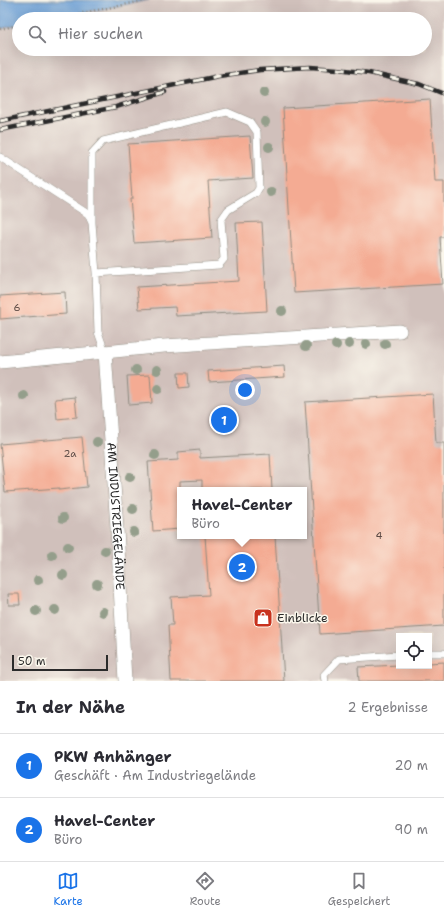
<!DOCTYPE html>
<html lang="de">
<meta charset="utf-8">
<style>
:root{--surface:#fff;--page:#f2f2f3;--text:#2b2b33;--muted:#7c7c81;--line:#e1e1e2;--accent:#1a73e8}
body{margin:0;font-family:"Shantell Sans",sans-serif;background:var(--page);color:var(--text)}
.controls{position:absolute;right:12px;bottom:12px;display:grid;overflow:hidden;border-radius:0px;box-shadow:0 4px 16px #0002}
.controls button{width:36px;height:36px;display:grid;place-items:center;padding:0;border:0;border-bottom:1px solid var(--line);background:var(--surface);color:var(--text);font:20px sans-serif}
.scale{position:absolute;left:12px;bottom:10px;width:96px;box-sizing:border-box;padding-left:4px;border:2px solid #2b2b2b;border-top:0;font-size:11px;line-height:14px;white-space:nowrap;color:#2b2b2b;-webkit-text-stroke:3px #fbf7ec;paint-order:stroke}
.you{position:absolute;left:245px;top:390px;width:14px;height:14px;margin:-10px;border:3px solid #fff;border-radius:50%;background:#1a73e8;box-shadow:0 0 0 6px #1a73e833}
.badge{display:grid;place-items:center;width:26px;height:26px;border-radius:50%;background:var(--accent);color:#fff;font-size:13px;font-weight:700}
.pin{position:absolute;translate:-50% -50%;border:2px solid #fff;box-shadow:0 1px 4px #0006}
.popup{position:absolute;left:177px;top:487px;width:130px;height:52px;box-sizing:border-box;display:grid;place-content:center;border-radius:0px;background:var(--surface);filter:drop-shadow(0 1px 3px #0005);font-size:13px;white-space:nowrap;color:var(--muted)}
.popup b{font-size:15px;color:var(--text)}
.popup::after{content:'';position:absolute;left:50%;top:100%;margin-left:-8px;border:8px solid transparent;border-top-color:var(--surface)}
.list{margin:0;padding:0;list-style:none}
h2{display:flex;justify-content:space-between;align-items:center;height:52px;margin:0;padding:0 16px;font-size:17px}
h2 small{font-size:13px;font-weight:400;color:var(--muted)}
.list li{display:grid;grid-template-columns:26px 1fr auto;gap:12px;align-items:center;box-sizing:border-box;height:64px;padding:0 16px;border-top:1px solid var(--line)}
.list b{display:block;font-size:15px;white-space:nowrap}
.list p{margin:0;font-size:13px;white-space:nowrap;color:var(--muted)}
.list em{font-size:13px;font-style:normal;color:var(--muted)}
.icon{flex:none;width:22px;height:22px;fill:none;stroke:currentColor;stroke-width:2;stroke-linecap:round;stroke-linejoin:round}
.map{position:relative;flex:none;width:444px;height:681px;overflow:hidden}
.search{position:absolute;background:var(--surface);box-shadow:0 4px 16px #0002;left:12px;right:12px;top:12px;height:44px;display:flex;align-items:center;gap:10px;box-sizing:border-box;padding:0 14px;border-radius:22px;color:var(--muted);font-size:15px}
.sheet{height:180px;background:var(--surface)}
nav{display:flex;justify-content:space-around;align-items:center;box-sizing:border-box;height:56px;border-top:1px solid var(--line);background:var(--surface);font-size:11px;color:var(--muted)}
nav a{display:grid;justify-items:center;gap:2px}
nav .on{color:var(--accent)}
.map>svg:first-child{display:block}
</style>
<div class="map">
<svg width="444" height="681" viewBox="0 0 444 681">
<rect width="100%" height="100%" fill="#fbf7ec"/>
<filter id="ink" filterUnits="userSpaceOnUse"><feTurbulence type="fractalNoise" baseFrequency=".025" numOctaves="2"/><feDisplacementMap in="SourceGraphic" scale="8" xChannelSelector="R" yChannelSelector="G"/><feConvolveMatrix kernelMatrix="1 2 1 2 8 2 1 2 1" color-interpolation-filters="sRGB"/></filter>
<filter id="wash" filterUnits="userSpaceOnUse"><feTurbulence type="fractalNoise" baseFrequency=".012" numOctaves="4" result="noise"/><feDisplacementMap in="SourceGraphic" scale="16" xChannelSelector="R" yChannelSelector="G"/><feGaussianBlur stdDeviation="0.9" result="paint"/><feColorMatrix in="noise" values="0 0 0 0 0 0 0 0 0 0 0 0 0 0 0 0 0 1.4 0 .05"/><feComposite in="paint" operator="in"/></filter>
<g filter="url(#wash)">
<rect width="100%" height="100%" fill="#f5ebd6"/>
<path fill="#d0c0bb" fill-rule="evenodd" d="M149,0H444V681H0V29L19,25V49H425V19H51ZM180,490H304V536H180ZM399,636H429V666H399Z"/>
<path fill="#6a9fd6" stroke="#4a6580" d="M0,0H149L51,19H19V25L0,29Z"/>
<g id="blocks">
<path fill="#f4ab93" d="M430,99L435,182H444V237H440L443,284L294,293L283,108Z
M250,136L253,178L208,181L212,238L134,243L130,199H132L128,144Z
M262,222L267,311L176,316L175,307L139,309L137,287L239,281L236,223Z
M65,292L66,314L0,319V296Z
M284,366L285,377L209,382L208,371Z
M178,373H188L189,387L179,388Z
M150,375L152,403L129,405L127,376Z
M433,394L436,443H444V626L320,634L305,402Z
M75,397L77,417L57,419L55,399Z
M82,437L87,487L59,490V488L5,492L0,444Z
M200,450V458L270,454L272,490H202V480L180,481V529L153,531L148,462L178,460V452Z
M205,536H275L284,681H171L168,625H173L171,597L209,595Z
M8,594H19L20,605H9Z
M444,662V681H359L358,667L399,665V666H429V663Z"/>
</g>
</g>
<g filter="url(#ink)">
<use href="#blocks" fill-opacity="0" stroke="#908b80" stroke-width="1"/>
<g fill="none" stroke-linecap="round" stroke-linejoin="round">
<g stroke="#908b80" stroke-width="8">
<path id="lane" d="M0,157L88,214L92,223L96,273L98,332L105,352
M92,223V153L103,141L227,112L250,122L257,132L259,188L256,193L228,210L221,220L224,259L219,265L96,273
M429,653H444
M325,681L324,675L339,659L399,655"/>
</g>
<g stroke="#908b80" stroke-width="14">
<g id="street">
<path d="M105,352L164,346L400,331"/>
<path id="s1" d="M0,362L105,352L117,528L125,681"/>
</g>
</g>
<path stroke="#908b80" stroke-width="2.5" stroke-dasharray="1 3" stroke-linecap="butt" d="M51,19L149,0
M0,29L19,25"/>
<use href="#lane" stroke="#fff" stroke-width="7"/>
<use href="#street" stroke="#fff" stroke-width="13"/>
<g stroke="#2b2b2b" stroke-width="4.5">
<path id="rail" d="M0,121L219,76L260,70L310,67L338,69L369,73L419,84L444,94
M0,130L116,107L165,92"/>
</g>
<use href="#rail" stroke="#fbf7ec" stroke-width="3" stroke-dasharray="9" stroke-linecap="butt"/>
</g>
<g fill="#949e8b">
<circle cx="264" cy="93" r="5"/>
<circle cx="265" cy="122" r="5"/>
<circle cx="269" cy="147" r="5"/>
<circle cx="271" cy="192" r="5"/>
<circle cx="282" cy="311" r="5"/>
<circle cx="349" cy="344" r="5"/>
<circle cx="366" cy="344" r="5"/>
<circle cx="385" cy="344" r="5"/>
<circle cx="336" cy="345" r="5"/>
<circle cx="306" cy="346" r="5"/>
<circle cx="136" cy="370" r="5"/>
<circle cx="157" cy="370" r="5"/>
<circle cx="158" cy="389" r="5"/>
<circle cx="24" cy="396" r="5"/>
<circle cx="97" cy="442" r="5"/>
<circle cx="155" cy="455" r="5"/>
<circle cx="130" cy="477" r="5"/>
<circle cx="133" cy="509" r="5"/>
<circle cx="63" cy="518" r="5"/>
<circle cx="134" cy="532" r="5"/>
<circle cx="68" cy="547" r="5"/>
<circle cx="105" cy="551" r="5"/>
<circle cx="52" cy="555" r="5"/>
<circle cx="63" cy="575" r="5"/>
<circle cx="38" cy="580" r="5"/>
<circle cx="97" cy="584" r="5"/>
<circle cx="55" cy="610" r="5"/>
<circle cx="36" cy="611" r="5"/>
<circle cx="103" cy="612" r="5"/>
</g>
</g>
<defs>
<g id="shop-square" transform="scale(1)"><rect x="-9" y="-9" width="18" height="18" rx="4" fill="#c8321e" stroke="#fbf7ec"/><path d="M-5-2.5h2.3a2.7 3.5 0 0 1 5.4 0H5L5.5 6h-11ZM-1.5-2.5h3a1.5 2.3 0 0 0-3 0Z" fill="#fff"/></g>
</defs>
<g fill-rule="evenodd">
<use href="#shop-square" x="263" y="618"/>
</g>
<g text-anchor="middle" stroke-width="3" stroke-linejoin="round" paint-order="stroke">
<g font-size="10" fill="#5d4b45">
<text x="17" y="311">6</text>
<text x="70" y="457">2a</text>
<text x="379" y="539">4</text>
</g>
<g font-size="12" fill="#2b2b2b" stroke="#fbf7ec">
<text dy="4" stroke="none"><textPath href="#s1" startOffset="270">AM INDUSTRIEGELÄNDE</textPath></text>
</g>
<g font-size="12" fill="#2b2b2b" stroke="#fbf7ec" text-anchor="start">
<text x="277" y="622">Einblicke</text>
</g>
</g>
</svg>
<div class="controls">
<button><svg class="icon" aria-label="locate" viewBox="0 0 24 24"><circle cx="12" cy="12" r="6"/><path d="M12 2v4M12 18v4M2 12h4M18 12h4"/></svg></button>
</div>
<div class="scale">50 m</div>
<div class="you"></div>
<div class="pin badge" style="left:224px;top:420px">1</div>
<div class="pin badge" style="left:242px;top:567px">2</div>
<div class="popup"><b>Havel-Center</b>Büro</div>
<div class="search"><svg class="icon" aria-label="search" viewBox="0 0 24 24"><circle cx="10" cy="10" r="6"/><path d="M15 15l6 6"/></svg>Hier suchen</div>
</div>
<section class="sheet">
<h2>In der Nähe<small>2 Ergebnisse</small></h2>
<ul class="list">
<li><span class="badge">1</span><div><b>PKW Anhänger</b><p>Geschäft · Am Industriegelände</p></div><em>20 m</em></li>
<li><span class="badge">2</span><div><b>Havel-Center</b><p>Büro</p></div><em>90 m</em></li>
</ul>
</section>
<nav>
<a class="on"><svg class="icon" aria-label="map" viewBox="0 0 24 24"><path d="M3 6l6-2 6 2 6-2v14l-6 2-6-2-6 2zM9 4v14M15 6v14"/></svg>Karte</a>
<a><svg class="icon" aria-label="directions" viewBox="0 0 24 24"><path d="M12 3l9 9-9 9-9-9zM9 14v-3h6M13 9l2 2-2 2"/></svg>Route</a>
<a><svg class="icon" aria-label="saved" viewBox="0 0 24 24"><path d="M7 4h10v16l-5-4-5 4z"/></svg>Gespeichert</a>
</nav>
